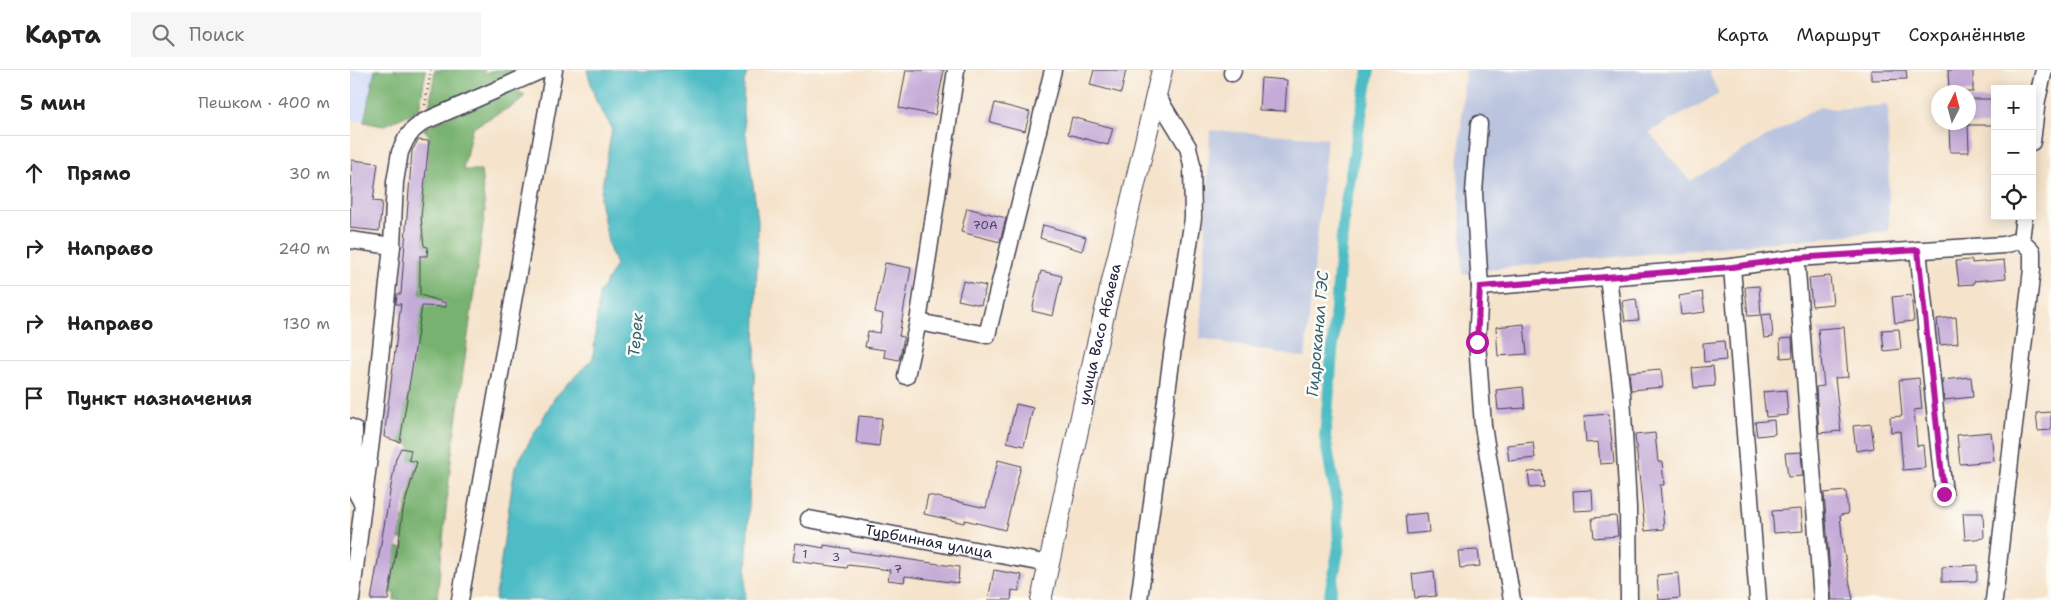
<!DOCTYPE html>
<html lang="ru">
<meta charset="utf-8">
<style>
:root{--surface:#fff;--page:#f6f6f6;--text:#222;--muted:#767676;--line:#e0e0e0}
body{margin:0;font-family:"Shantell Sans",sans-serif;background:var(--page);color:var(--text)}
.controls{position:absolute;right:15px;top:15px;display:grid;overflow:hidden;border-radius:0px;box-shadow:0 2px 12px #0003}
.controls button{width:45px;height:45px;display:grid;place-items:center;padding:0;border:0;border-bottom:1px solid var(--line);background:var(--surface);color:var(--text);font:25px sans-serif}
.compass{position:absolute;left:1581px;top:15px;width:45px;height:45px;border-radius:50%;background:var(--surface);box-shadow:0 2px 12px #0003;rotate:6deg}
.stop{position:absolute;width:15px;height:15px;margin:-11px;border:4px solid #b5179e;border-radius:50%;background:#fff}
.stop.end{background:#b5179e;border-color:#fff;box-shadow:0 1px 5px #0008}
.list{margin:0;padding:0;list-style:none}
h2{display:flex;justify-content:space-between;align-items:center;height:65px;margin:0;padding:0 20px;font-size:21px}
h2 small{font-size:16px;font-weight:400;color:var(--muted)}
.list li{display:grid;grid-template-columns:32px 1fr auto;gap:15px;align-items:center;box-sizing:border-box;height:75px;padding:0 20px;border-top:1px solid var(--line)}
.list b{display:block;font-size:19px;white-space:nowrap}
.list em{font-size:16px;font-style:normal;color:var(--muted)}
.icon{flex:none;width:28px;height:28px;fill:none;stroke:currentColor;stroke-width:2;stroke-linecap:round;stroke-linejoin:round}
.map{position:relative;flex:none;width:1701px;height:530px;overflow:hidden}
header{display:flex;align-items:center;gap:30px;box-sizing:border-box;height:70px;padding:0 25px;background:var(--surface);border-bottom:1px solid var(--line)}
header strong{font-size:24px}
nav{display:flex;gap:28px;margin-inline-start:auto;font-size:18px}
.search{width:350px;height:45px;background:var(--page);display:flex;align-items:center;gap:12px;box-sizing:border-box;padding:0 18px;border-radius:0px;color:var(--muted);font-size:19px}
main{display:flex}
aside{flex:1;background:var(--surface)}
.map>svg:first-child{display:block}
</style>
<header>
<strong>Карта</strong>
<div class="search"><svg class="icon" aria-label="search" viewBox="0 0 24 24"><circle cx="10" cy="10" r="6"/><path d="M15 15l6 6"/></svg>Поиск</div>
<nav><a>Карта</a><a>Маршрут</a><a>Сохранённые</a></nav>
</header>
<main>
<aside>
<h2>5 мин<small>Пешком · 400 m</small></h2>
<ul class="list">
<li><svg class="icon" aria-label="ahead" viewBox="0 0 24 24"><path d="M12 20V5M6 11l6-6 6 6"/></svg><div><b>Прямо</b></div><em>30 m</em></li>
<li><svg class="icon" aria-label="right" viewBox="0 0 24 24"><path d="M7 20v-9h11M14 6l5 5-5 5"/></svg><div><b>Направо</b></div><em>240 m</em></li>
<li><svg class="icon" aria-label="right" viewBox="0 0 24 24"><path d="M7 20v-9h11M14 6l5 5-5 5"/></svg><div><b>Направо</b></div><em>130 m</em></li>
<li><svg class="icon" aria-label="arrive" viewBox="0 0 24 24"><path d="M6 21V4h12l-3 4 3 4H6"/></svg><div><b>Пункт назначения</b></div></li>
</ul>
</aside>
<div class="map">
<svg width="1701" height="530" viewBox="0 0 1701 530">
<rect width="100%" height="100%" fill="#fdfcf7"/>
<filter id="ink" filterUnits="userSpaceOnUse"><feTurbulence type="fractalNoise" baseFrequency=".02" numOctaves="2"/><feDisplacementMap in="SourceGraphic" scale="10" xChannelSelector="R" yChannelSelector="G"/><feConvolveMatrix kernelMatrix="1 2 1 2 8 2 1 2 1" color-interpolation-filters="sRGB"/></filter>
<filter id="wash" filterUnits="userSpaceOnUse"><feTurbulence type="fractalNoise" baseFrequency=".0096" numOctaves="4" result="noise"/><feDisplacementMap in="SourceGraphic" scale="20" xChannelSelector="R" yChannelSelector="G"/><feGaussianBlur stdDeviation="1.12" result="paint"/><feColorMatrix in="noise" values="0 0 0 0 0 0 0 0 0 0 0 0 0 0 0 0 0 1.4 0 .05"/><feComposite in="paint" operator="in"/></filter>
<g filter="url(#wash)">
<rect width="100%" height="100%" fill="#f5e3cb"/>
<path fill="#d0daf9" d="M0,0H76L69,41L33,56L0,49Z"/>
<path fill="#bac4de" d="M1115,0H1358L1369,24L1299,62L1340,111L1469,37L1485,39L1538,35L1539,161L1150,198L1113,204L1108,101Z
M860,60L977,68L955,288L850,268Z"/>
<path fill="#78b270" stroke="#4d6a56" d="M25,0H76L69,40L33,56L14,52Z
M85,0H135L134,4L145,0H175L82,42L79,38Z
M167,21L175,25L171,31L122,58L113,100H131L135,141L101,390L87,530H44L45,522L39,523L47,477L53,478L54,469H49L67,392L59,390L61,380L59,375L50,372L70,225V186H77L78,178L74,176L71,147L77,101L79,65L73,59L148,24Z"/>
<path fill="#4dbcc4" stroke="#386f80" d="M237,0H398L394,12L393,44L408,151L405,288L395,530H145L165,397L205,327L243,288L249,224L266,195L259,177L250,129L262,58L246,31Z"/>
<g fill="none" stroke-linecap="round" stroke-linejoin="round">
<path stroke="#4dbcc4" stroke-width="12" d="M979,530L989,476L987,433L975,367L994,143L1019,0"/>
</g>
<g id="blocks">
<path fill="#c5abd7" d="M556,0H594L585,45L549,38Z
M744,0H776L771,23L740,15Z
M1521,0H1556L1557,9L1521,10Z
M1598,0H1623V22H1599Z
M911,8L937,10L935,41L909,40Z
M1618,29H1645V55H1618Z
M645,33L680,42L675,61L640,52Z
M722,47L763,58L758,75L718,64Z
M1599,52H1618L1619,82H1600Z
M68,70L79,71L71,147L74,176L78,177L77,186H70V225L96,233V237L72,236L50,372L34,367L51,234H46L47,224H51L62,81Z
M2,90L28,93L23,131L32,132L29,161L0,158Z
M617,138L656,148L650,172L611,162Z
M693,155L736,167L732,181L690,168Z
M1622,190V193L1654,190L1656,208L1624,211V214L1609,215L1606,191Z
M535,193L561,198L549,266L554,267L549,290L534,287L535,280L515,277L518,261L530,263L533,244L525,242Z
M691,201L712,206L703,246L682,241Z
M1480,206L1483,234L1462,236L1459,208Z
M613,211L636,216L631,235L608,230Z
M1409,216L1411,245L1398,246L1395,217Z
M1352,222L1355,242L1331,245L1329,226Z
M1561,225L1564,251L1545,253L1542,227Z
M1286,229L1289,250L1275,251L1272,231Z
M1421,244L1423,267L1414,268L1411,245Z
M1606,247L1608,273L1590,275L1587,249Z
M1174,254L1177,284L1148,286L1146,257Z
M1494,257L1498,307L1485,308L1491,361L1469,363L1466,317L1474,316L1468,259Z
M1549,259L1551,279L1534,281L1532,260Z
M1442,268L1443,287L1431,288L1430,269Z
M1374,271L1376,290L1354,292L1353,273Z
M1363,296L1365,316L1344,318L1342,298Z
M1311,299L1313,317L1281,320L1279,302Z
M1621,307L1623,327L1594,330L1592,310Z
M1569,308L1572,339L1564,340L1567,376L1573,375L1575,398L1553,400L1550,361L1541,362L1540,347L1552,346L1549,310Z
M1173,317L1175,338L1148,340L1146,320Z
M1436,320L1438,345L1416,347L1413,322Z
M666,334L683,338L674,376L657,372Z
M1701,342V360L1688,361L1686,343Z
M1259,344L1264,393L1250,394L1248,372L1236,373L1234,346Z
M509,346L532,348L529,376L506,373Z
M1424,350L1425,364L1407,366L1405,352Z
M1521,354L1524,378L1506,381L1503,356Z
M1641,362L1644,391L1610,394L1607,365Z
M1305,363L1308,392H1312L1314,415H1310L1314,459L1295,461L1285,365Z
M1183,372L1185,388L1159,391L1157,375Z
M51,378L61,380L59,390L67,392L53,440L48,477H47L38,530H21L46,388Z
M1451,382L1453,406L1438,407L1435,383Z
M648,390L671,396L655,460L615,450L614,453L574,444L578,425L636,438Z
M1192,401L1194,417L1180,418L1178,402Z
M1242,420L1243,440L1224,441L1223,421Z
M1496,421L1498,444L1490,445L1493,477L1503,530H1482L1474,423Z
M1451,439L1453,461L1424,463L1422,441Z
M1077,443L1079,462L1057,464L1055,445Z
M1613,443H1633L1634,468L1615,470Z
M1266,446L1268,466L1244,468L1242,448Z
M446,473L474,478V475L500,479V481L609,497L608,513L555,506L554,512L538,510L540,500L498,495L497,498L443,491Z
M1128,480L1130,496L1110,498L1108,481Z
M1627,495V511L1592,512V497Z
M644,500L672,505L669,521L662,520L661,530H638Z
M1084,501L1086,526L1065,528L1062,504Z
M1328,503L1330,528L1309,530L1307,505Z"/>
</g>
</g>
<g filter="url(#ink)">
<use href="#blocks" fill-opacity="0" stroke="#423f51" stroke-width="1"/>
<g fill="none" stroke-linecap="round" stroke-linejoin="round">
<g stroke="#423f51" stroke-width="19">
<g id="minor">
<path d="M882,3L883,0"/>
<path d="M1129,54L1124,123L1130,217L1127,272L1133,356L1162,530"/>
<path d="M1682,72L1687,30L1694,0"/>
<path d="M0,170L42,176"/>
<path d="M1671,170L1674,146"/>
<path d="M1568,180L1594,424"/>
<path d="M1446,188L1472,530"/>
<path d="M1382,197L1408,530"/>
<path d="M1258,206L1272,325L1278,438L1279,530"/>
<path d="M1130,217L1382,197L1446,188L1654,175L1671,170"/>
<path d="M568,252L637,265L703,0"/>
<path d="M556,306L568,252L606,0"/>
<path d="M0,357L4,359V418L12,433"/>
<path id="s1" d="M459,449L699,494"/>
<path d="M1,530L22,363L42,176L45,112L50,82L56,69L63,60L73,52L192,0"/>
<path d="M110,530L204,0"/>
<path d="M789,530L822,285L843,148L842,95L838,77L807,26"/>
<path d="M1644,530L1682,199V181L1671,170"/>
</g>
</g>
<g stroke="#423f51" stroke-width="22">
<g id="major">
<path id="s2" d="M691,530L744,287L812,0"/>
</g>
</g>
<path stroke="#423f51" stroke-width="2.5" stroke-dasharray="1 4" stroke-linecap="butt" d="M75,35L81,0"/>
<use href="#minor" stroke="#fff" stroke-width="16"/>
<use href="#major" stroke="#fff" stroke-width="20"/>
</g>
</g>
<g fill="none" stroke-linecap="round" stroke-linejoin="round" filter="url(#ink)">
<path stroke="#b5179e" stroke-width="6" d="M1127,272L1130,217L1382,197L1446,188L1568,180L1594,424"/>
</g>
<g text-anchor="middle" stroke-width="5" stroke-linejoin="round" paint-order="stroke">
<g font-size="12" fill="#4b4462">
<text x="635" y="159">70А</text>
<text x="455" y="488">1</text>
<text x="486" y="491">3</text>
<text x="548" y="503">7</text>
</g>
<g font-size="15" fill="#22223b" stroke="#fdfcf7">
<text dy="5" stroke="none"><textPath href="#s2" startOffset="272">улица Васо Абаева</textPath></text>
<text dy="5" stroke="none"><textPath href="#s1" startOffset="122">Турбинная улица</textPath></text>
</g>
<g font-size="16" font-style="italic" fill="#336072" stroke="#fdfcf7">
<text transform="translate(967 264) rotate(-85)" y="6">Гидроканал ГЭС</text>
<text transform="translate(285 265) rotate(-85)" y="6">Терек</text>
</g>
</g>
</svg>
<div class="controls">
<button>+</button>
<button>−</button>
<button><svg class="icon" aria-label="locate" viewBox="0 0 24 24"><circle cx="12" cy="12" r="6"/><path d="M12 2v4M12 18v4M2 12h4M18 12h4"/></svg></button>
</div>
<svg class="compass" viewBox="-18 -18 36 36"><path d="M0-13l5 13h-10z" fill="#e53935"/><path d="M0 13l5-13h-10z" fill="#767676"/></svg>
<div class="stop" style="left:1127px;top:272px"></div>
<div class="stop end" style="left:1594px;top:424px"></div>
</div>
</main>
